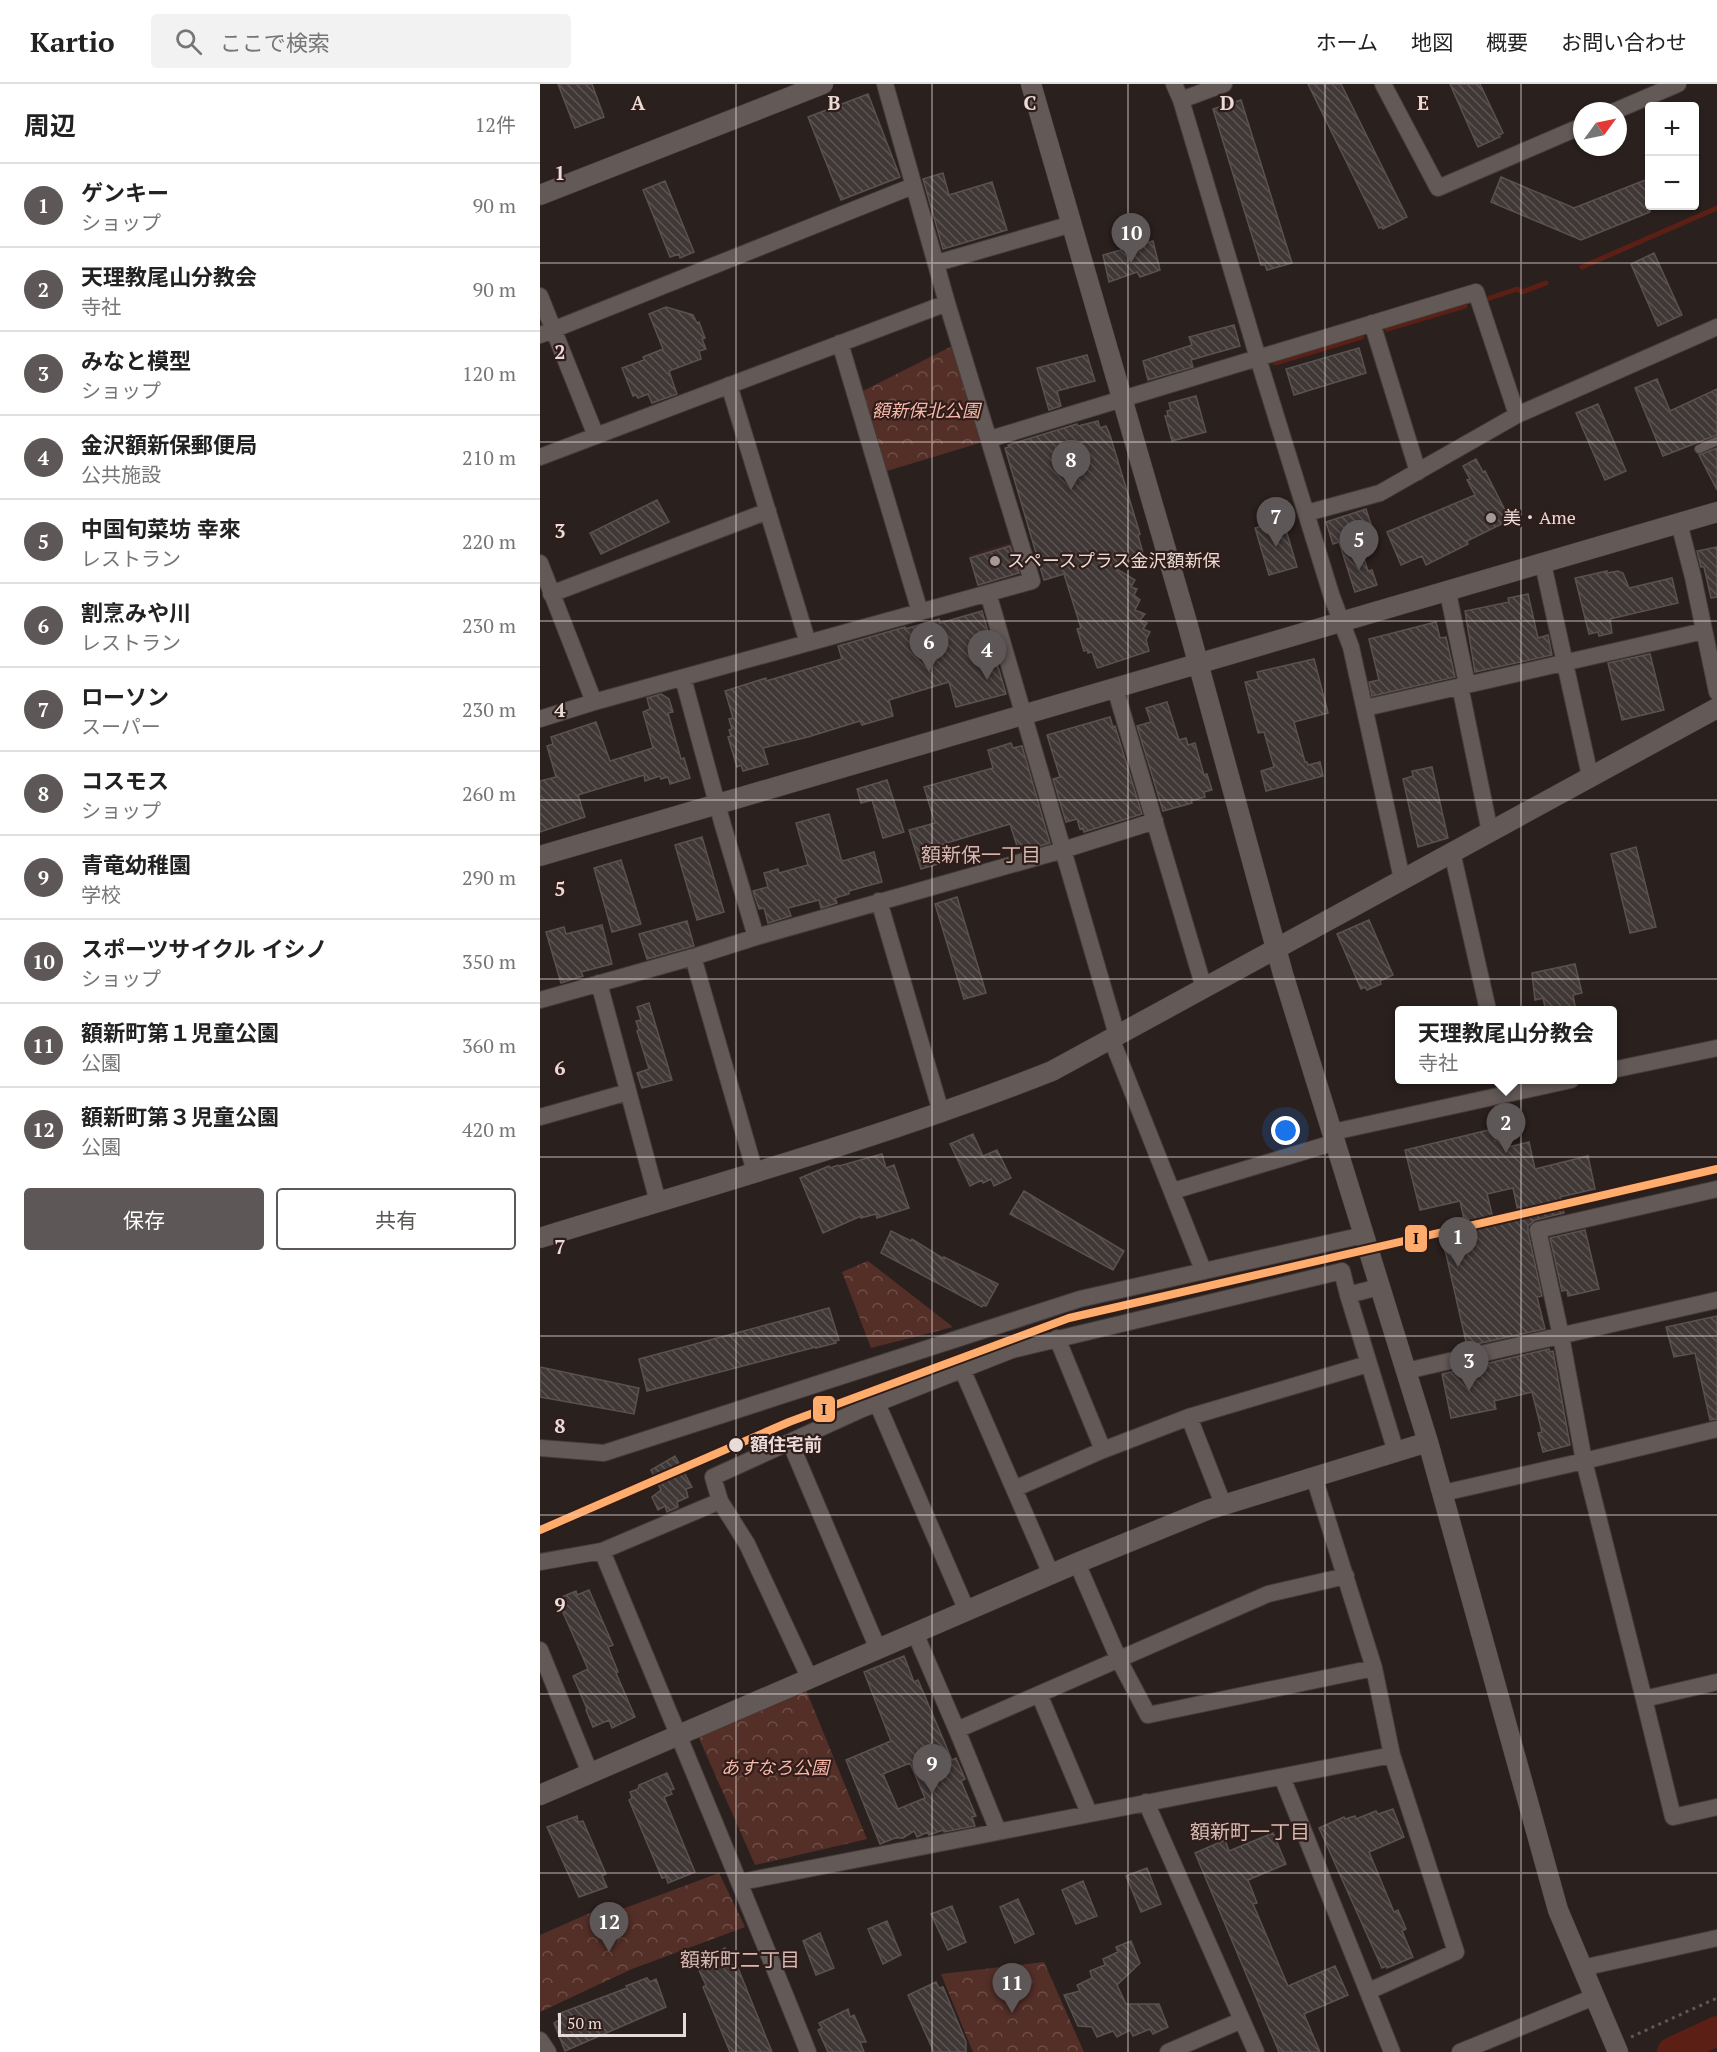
<!DOCTYPE html>
<html lang="ja">
<meta charset="utf-8">
<style>
:root{--surface:#fff;--page:#f2f2f2;--text:#222;--muted:#767676;--line:#e0e0e0;--accent:#5d5857}
body{margin:0;font-family:"PT Serif","Noto Sans JP",serif;background:var(--page);color:var(--text)}
.controls{position:absolute;right:18px;top:18px;display:grid;overflow:hidden;border-radius:6px;box-shadow:0 2px 4px #0004}
.controls button{width:54px;height:54px;display:grid;place-items:center;padding:0;border:0;border-bottom:2px solid var(--line);background:var(--surface);color:var(--text);font:30px sans-serif}
.compass{position:absolute;left:1033px;top:18px;width:54px;height:54px;border-radius:50%;background:var(--surface);box-shadow:0 2px 4px #0004;rotate:57deg}
.scale{position:absolute;left:18px;bottom:15px;width:128px;box-sizing:border-box;padding-left:6px;border:3px solid #e9dbd8;border-top:0;font-size:16px;line-height:21px;white-space:nowrap;color:#e9dbd8;-webkit-text-stroke:4px #301c18;paint-order:stroke}
.you{position:absolute;left:746px;top:1047px;width:21px;height:21px;margin:-15px;border:4px solid #fff;border-radius:50%;background:#1a73e8;box-shadow:0 0 0 9px #1a73e833}
.badge{display:grid;place-items:center;width:39px;height:39px;border-radius:50%;background:var(--accent);color:#fff;font-size:20px;font-weight:700}
.pin{position:absolute;translate:-50% -50px;filter:drop-shadow(0 2px 3px #0008)}
.pin::after{content:'';position:absolute;top:32px;width:21px;height:18px;background:inherit;clip-path:polygon(0 0,100% 0,50% 100%)}
.popup{position:absolute;left:855px;top:922px;width:222px;height:78px;box-sizing:border-box;display:grid;place-content:center;border-radius:6px;background:var(--surface);filter:drop-shadow(0 2px 4px #0005);font-size:20px;white-space:nowrap;color:var(--muted)}
.popup b{font-size:22px;color:var(--text)}
.popup::after{content:'';position:absolute;left:50%;top:100%;margin-left:-12px;border:12px solid transparent;border-top-color:var(--surface)}
.list{margin:0;padding:0;list-style:none}
h2{display:flex;justify-content:space-between;align-items:center;height:78px;margin:0;padding:0 24px;font-size:26px}
h2 small{font-size:20px;font-weight:400;color:var(--muted)}
.list li{display:grid;grid-template-columns:39px 1fr auto;gap:18px;align-items:center;box-sizing:border-box;height:84px;padding:0 24px;border-top:2px solid var(--line)}
.list b{display:block;font-size:22px;white-space:nowrap}
.list p{margin:0;font-size:20px;white-space:nowrap;color:var(--muted)}
.list em{font-size:20px;font-style:normal;color:var(--muted)}
.actions{display:flex;gap:12px;padding:18px 24px}
.actions a{flex:1;padding:14px 0;border:2px solid var(--accent);border-radius:6px;text-align:center;font-size:21px;color:var(--accent)}
.actions .main{background:var(--accent);color:#fff}
.icon{flex:none;width:33px;height:33px;fill:none;stroke:currentColor;stroke-width:2;stroke-linecap:round;stroke-linejoin:round}
.map{position:relative;flex:none;width:1177px;height:1968px;overflow:hidden}
header{display:flex;align-items:center;gap:36px;box-sizing:border-box;height:84px;padding:0 30px;background:var(--surface);border-bottom:2px solid var(--line)}
header strong{font-size:28px}
nav{display:flex;gap:33px;margin-inline-start:auto;font-size:21px}
.search{width:420px;height:54px;background:var(--page);display:flex;align-items:center;gap:15px;box-sizing:border-box;padding:0 21px;border-radius:6px;color:var(--muted);font-size:22px}
main{display:flex}
aside{flex:1;background:var(--surface)}
.map>svg:first-child{display:block}
</style>
<header>
<strong>Kartio</strong>
<div class="search"><svg class="icon" aria-label="search" viewBox="0 0 24 24"><circle cx="10" cy="10" r="6"/><path d="M15 15l6 6"/></svg>ここで検索</div>
<nav><a>ホーム</a><a>地図</a><a>概要</a><a>お問い合わせ</a></nav>
</header>
<main>
<aside>
<h2>周辺<small>12件</small></h2>
<ul class="list">
<li><span class="badge">1</span><div><b>ゲンキー</b><p>ショップ</p></div><em>90 m</em></li>
<li><span class="badge">2</span><div><b>天理教尾山分教会</b><p>寺社</p></div><em>90 m</em></li>
<li><span class="badge">3</span><div><b>みなと模型</b><p>ショップ</p></div><em>120 m</em></li>
<li><span class="badge">4</span><div><b>金沢額新保郵便局</b><p>公共施設</p></div><em>210 m</em></li>
<li><span class="badge">5</span><div><b>中国旬菜坊 幸來</b><p>レストラン</p></div><em>220 m</em></li>
<li><span class="badge">6</span><div><b>割烹みや川</b><p>レストラン</p></div><em>230 m</em></li>
<li><span class="badge">7</span><div><b>ローソン</b><p>スーパー</p></div><em>230 m</em></li>
<li><span class="badge">8</span><div><b>コスモス</b><p>ショップ</p></div><em>260 m</em></li>
<li><span class="badge">9</span><div><b>青竜幼稚園</b><p>学校</p></div><em>290 m</em></li>
<li><span class="badge">10</span><div><b>スポーツサイクル イシノ</b><p>ショップ</p></div><em>350 m</em></li>
<li><span class="badge">11</span><div><b>額新町第１児童公園</b><p>公園</p></div><em>360 m</em></li>
<li><span class="badge">12</span><div><b>額新町第３児童公園</b><p>公園</p></div><em>420 m</em></li>
</ul>
<div class="actions"><a class="main">保存</a><a>共有</a></div>
</aside>
<div class="map">
<svg width="1177" height="1968" viewBox="0 0 1177 1968">
<defs>
<pattern id="forest-crowns" width="20" height="18" patternUnits="userSpaceOnUse" patternTransform="scale(1.5)"><rect width="20" height="18" fill="#542f28"/><path d="M2 6a3 3 0 1 1 6 0M12 15a3 3 0 1 1 6 0" fill="none" stroke="#6d4d46"/></pattern>
<pattern id="building-back-hatch" width="6" height="6" patternUnits="userSpaceOnUse" patternTransform="scale(1.5)"><rect width="6" height="6" fill="#403836"/><path d="M-1 5l2 2M0 0l6 6M5-1l2 2" fill="none" stroke="#5c5452"/></pattern>
</defs>
<rect width="100%" height="100%" fill="#2a201e"/>
<path fill="#3b231e" d="M473,458L481,484L476,492L438,504L429,471Z"/>
<path fill="url(#forest-crowns)" d="M414,261L443,358L347,387L323,307Z
M328,1177L413,1243L331,1264L302,1188Z
M266,1606L327,1755L215,1781L158,1652Z
M179,1789L205,1843L92,1885L0,1928V1851L59,1825L77,1827Z
M504,1878L544,1968H433L401,1890Z"/>
<g fill="none" stroke-linecap="round" stroke-linejoin="round">
<path stroke="#5c1f15" stroke-width="5" d="M1042,183L1177,124
M947,215L977,205L982,208L1006,199
M847,245L925,222
M735,279L822,253"/>
<path stroke="#5c1f15" stroke-width="30" d="M1132,1968L1177,1947"/>
</g>
<path fill="url(#building-back-hatch)" stroke="#5b5250" stroke-width="1.5" fill-rule="evenodd" d="M18,0H52L64,33L35,44Z
M768,0H801L867,133L843,145L842,143L839,144Z
M910,0H940L963,49L959,51L960,53L938,63Z
M328,10L360,93L301,116L268,33Z
M701,16L752,179L727,186L725,181H721L673,25Z
M403,89L409,111L452,98L467,146L403,165L383,95Z
M961,93L1034,124L1110,94V128L1041,156L951,118Z
M125,97L154,168L140,174L139,170L130,173L103,106Z
M613,157L620,186L600,193L597,188L569,198L563,171Z
M1114,169L1142,231L1118,242L1091,180Z
M126,223L153,231L157,239L159,238L165,254L162,255L166,265L159,267L161,275L129,287L137,310L112,319L108,310L98,314L96,311L93,312L82,284L104,276L103,273L123,265L109,230Z
M694,241L700,262L651,276L653,283L608,296L603,277L652,261L649,253Z
M819,264L826,289L754,311L746,285Z
M547,271L555,297L517,307L521,322L509,326L497,284Z
M1117,295L1130,327L1177,305V351L1123,372L1095,304Z
M656,312L666,348L632,357L625,332H628L627,327L631,326L629,319Z
M1058,320L1086,387L1065,396L1036,329Z
M558,337L560,344L566,342L570,351L600,450L598,451L604,473L572,482L595,496L591,503L597,505L594,511L600,516L595,526L605,530L600,536L607,539L603,545L610,548L606,556L609,567L558,584L557,583L552,568L548,569L547,566L544,567L537,545L541,544L524,490L504,496L465,364L469,363L468,361L537,340L538,342Z
M1177,364V406L1159,371Z
M936,375L943,388L945,387L970,436L927,457L928,460L886,481L882,472L861,481L847,448L935,411L927,396L930,395L923,382Z
M117,416L129,438L61,470L50,449Z
M826,425L833,447L817,452L828,487L832,486L837,501L815,508L799,458L793,460L786,438Z
M743,436L757,483L729,491L715,444Z
M470,462L479,489L438,501L430,474Z
M1177,463V513L1171,514L1164,483H1161L1157,467Z
M1067,487V489L1078,487L1083,489L1089,504L1132,494L1138,519L1070,535L1072,549L1059,552L1058,548L1049,550L1035,494Z
M988,510L998,554L1008,551L1012,571L935,588L925,527L969,518L968,514Z
M442,527L466,610L416,623L409,598L349,616L353,632L322,641L320,637L268,653L223,664L228,680L203,687L201,681L197,683L188,653L191,652L189,646L192,645L189,635L193,634L185,607L226,594V597L302,575L298,562L365,543V545L399,535L400,539Z
M896,538L900,554L906,553L915,593L832,612L829,598L839,596L829,555Z
M1110,570L1124,626L1082,636L1068,579Z
M774,575L788,629L754,638L765,678H767L768,681L780,678L783,692L726,707L721,687L734,683L724,648L718,649L705,598L719,595L717,588Z
M121,610L129,615L133,628L128,629L141,675L144,674L150,694L130,700L128,693L121,695L120,692L105,697L104,691L38,711L45,733L0,748V697L16,693L7,662L13,660L11,653L56,638L70,677L113,664L103,628L110,625L107,614Z
M627,618L639,656L646,654L648,661L655,659L664,691L667,690L672,706L664,708L665,713L651,717L652,719L623,727L597,642L611,638L606,624Z
M570,633L573,643L575,642L602,730L544,748L543,744L540,745L537,735L526,738L513,695L520,693L507,651Z
M471,659L473,664L482,662L510,759L489,765L488,762L478,765L470,740L400,761L405,778L381,785L369,746L395,739L384,703L453,684L448,666Z
M892,683L908,754L878,763L863,695L873,692L872,687Z
M347,696L364,748L343,754L332,716L321,719L317,705Z
M289,730L301,775L303,777L334,768L342,798L309,807V810L295,814L297,819L285,823L281,824L279,816L248,824L251,832L228,839L224,824L219,825L213,807L228,803L224,789L238,785L239,789L268,781L256,739Z
M162,753L184,828L157,836L135,761Z
M1096,763L1116,843L1090,849L1071,770Z
M81,776L101,840L72,848L54,784Z
M417,813L446,909L424,915L395,820Z
M829,836L853,891L840,897L841,900L827,906L825,903L821,905L797,850Z
M147,837L154,862L107,875L99,850Z
M62,841L72,880L41,888L43,892L21,899L6,848L24,843L26,850Z
M1035,880L1042,909L1033,911L1036,927H1006L1003,914L995,916L992,889Z
M109,919L132,996L102,1004L97,989L109,985L97,947L99,946L96,937L101,936L97,923Z
M953,1045L955,1057L966,1055L968,1063L989,1058L995,1085L1048,1072L1055,1105L1020,1113L1024,1129L995,1136L988,1142V1148L1002,1212L997,1213L1005,1245L927,1262L906,1170L900,1152L926,1144L920,1117L880,1126L865,1066ZM973,1104L979,1132L954,1138L947,1110Z
M433,1050L443,1072L457,1066L471,1094L454,1102L451,1095L443,1099L442,1096L430,1102L410,1060Z
M342,1070L346,1084L354,1081L369,1124L337,1134L336,1130L321,1134V1132L283,1149L260,1094L289,1082L290,1084L298,1081L299,1082Z
M484,1107L584,1167L573,1186L470,1130Z
M1045,1146L1059,1205L1028,1212L1027,1206L1022,1207L1010,1154Z
M351,1147L371,1157L372,1155L404,1175V1173L458,1200L446,1222L443,1221L442,1223L341,1169Z
M289,1224L299,1256L295,1257L296,1259L276,1264V1263L107,1307L99,1275Z
M1177,1232V1335L1170,1336L1155,1269L1134,1273L1126,1243Z
M1009,1265L1010,1268L1013,1267L1030,1361L1003,1368L998,1349L1002,1348L992,1308L954,1317L956,1325L911,1334L902,1290Z
M0,1283L99,1304L94,1330L0,1313Z
M135,1372L152,1403L146,1405L148,1413L137,1418L138,1423L127,1428L125,1422L118,1426L112,1413L121,1406L111,1386Z
M49,1506L73,1561L68,1563L78,1588L76,1589L95,1633L72,1644L69,1636L53,1643L46,1626L47,1625L33,1592L48,1585L17,1515L36,1507L37,1511Z
M364,1572L374,1598L378,1596L412,1676L416,1674L425,1695L421,1697L436,1732L432,1733L435,1742L404,1748L403,1746L389,1751L388,1748L377,1753L374,1747L363,1754H355L340,1760L306,1676L351,1657L324,1588ZM370,1679L385,1714L358,1725L343,1690Z
M127,1689L134,1705L130,1706L132,1710L124,1713L155,1788L128,1799L126,1793L122,1794L89,1716L92,1714L90,1708L98,1705L99,1701Z
M853,1725L864,1753L829,1768L854,1828L858,1826L866,1845L862,1847L873,1873L847,1884L846,1882L842,1884L779,1744L804,1733L805,1735L815,1732L816,1735L836,1727L838,1730Z
M37,1732L38,1738L43,1737L66,1790L62,1792L67,1803L39,1813L7,1743Z
M733,1749L746,1780L708,1796L717,1819L713,1820L748,1902L795,1882L808,1911L764,1930L780,1968H739L655,1769L685,1756L689,1767Z
M607,1784L621,1820L601,1828L586,1792Z
M543,1797L557,1832L536,1840L522,1806Z
M478,1815L494,1850L475,1859L460,1823Z
M412,1822L426,1858L408,1866L391,1830Z
M347,1837L361,1871L343,1880L328,1845Z
M280,1849L294,1884L276,1891L263,1857Z
M591,1857L600,1879L577,1901L586,1920H619L628,1943L613,1950L610,1945L593,1952L590,1946L577,1953L573,1947L557,1953L552,1943L538,1942L524,1911L540,1907L537,1901L552,1894L550,1887L565,1881L563,1875L578,1868L576,1863Z
M185,1864L192,1881L196,1879L232,1968H190L163,1903L166,1901L155,1878Z
M107,1894L110,1898L116,1895L126,1923L25,1967L14,1939L19,1936L18,1930L87,1904L86,1902Z
M396,1898L399,1904L403,1903L426,1958V1968H394L368,1911Z
M308,1925L310,1933L314,1931L326,1958H320L324,1968H288L278,1946L282,1944L279,1939Z"/>
<g fill="none" stroke-linecap="round" stroke-linejoin="round">
<g stroke="#453c3a" stroke-width="10">
<path id="service" d="M1159,365L1177,357"/>
</g>
<g stroke="#453c3a" stroke-width="18">
<path id="minor" d="M634,0L641,16
M684,0L641,16L718,274L792,513L811,563L862,795
M843,0L898,104L1042,42
M1075,27L1138,0
M397,179L532,140
M0,212L56,352
M832,239L878,388
M0,251L373,102
M300,259L380,528
M189,301L268,559
M450,355L936,208L977,331L1177,243
M0,373L407,219
M767,429L840,409L977,331
M1139,439L1153,493L1177,608
M0,479L54,618
M1003,480L1050,692
M448,509L577,951
M908,509L927,600
M11,510L228,427
M920,602L950,748
M575,604L664,904
M825,624L1164,547
M0,635L54,618L492,497L407,219L345,0
M912,768L948,926
M339,817L401,1028
M216,853L523,766L615,737
M153,873L215,1088
M59,899L118,1118
M0,916L153,873L216,853L182,738L143,594
M571,954L663,1186
M1072,986L1177,964
M0,1033L88,1008
M793,1048L1031,996
M1177,1105L998,1146L1021,1252L1044,1377L1177,1345
M633,1107L796,1058
M808,1211L856,1368
M517,1254L563,1366L649,1333L683,1420
M422,1285L511,1490
M866,1287L1177,1216
M337,1319L427,1527
M649,1333L828,1280
M250,1358L338,1565
M0,1364L64,1369L540,1215L824,1151
M474,1405L563,1366
M903,1409L1044,1377L1104,1615L1177,1598
M180,1417L207,1460L270,1595
M62,1467C131,1634 201,1800 268,1968
M0,1478L62,1467L180,1417L173,1393L320,1326L472,1266L802,1187L808,1211L839,1203
M537,1479L579,1576L608,1631L834,1584
M375,1549L419,1651
M0,1566L50,1689
M499,1610L549,1729
M1104,1615L1133,1733L1177,1723
M742,1693L852,1968
M606,1718L716,1968
M458,1747L417,1646L728,1510L806,1492
M201,1798L852,1671L834,1584L774,1393
M1042,1884L1177,1854
M829,1907L916,1868L852,1671
M0,1956L8,1968
M628,1968L702,1936
M920,1968L1054,1913"/>
</g>
<g stroke="#453c3a" stroke-width="21">
<path id="tertiary" d="M491,0L648,542L743,890L888,1358L1018,1826L1078,1968
M0,111L283,0
M0,772L1177,428
M0,1154C171,1101 345,1053 512,987L1177,624
M0,1711L537,1479L667,1426L888,1358"/>
</g>
<path stroke="#615957" stroke-width="3" stroke-dasharray="3 4.5" stroke-linecap="butt" d="M1091,1953L1177,1914"/>
<use href="#service" stroke="#635a58" stroke-width="8"/>
<use href="#minor" stroke="#635a58" stroke-width="16"/>
<use href="#tertiary" stroke="#635a58" stroke-width="20"/>
<g stroke="#301c18" stroke-width="12">
<path id="rail-1" d="M0,1446L249,1338L529,1234L1177,1085"/>
</g>
<use href="#rail-1" stroke="#ffac6d" stroke-width="8"/>
</g>
<path fill="none" stroke="#e9dbd8" stroke-width="1.5" stroke-opacity="0.55" d="M196,0V1968M392,0V1968M588,0V1968M785,0V1968M981,0V1968M0,179H1177M0,358H1177M0,537H1177M0,716H1177M0,895H1177M0,1073H1177M0,1252H1177M0,1431H1177M0,1610H1177M0,1789H1177"/>
<g fill="#a69a97" stroke="#301c18" stroke-width="2">
<circle cx="951" cy="434" r="6"/>
<circle cx="455" cy="477" r="6"/>
</g>
<circle fill="#e9dbd8" stroke="#301c18" stroke-width="2" cx="196" cy="1361" r="8"/>
<g text-anchor="middle" stroke-width="4.5" stroke-linejoin="round" paint-order="stroke">
<g font-size="18" font-style="italic" fill="#f8b9ab" stroke="#301c18">
<text x="386" y="333">額新保北公園</text>
<text x="235" y="1690">あすなろ公園</text>
</g>
<g font-size="18" fill="#e9dbd8" stroke="#301c18" text-anchor="start">
<text x="963" y="440">美・Ame</text>
<text x="467" y="483">スペースプラス金沢額新保</text>
</g>
<g font-size="18" font-weight="bold" fill="#e9dbd8" stroke="#301c18" text-anchor="start">
<text x="210" y="1367">額住宅前</text>
</g>
<g font-size="20" fill="#d5bab4" stroke="#301c18">
<text x="441" y="778">額新保一丁目</text>
<text x="710" y="1755">額新町一丁目</text>
<text x="200" y="1883">額新町二丁目</text>
</g>
</g>
<g font-size="20" text-anchor="middle" font-weight="bold" fill="#e9dbd8" stroke="#301c18" stroke-width="4.5" stroke-linejoin="round" paint-order="stroke">
<text x="98" y="26">A</text>
<text x="294" y="26">B</text>
<text x="490" y="26">C</text>
<text x="687" y="26">D</text>
<text x="883" y="26">E</text>
<text x="20" y="96">1</text>
<text x="20" y="275">2</text>
<text x="20" y="454">3</text>
<text x="20" y="633">4</text>
<text x="20" y="812">5</text>
<text x="20" y="991">6</text>
<text x="20" y="1170">7</text>
<text x="20" y="1349">8</text>
<text x="20" y="1528">9</text>
</g>
<g stroke="#301c18" stroke-width="2">
<rect x="864" y="1140" width="24" height="29" rx="6" fill="#ffac6d"/>
<rect x="272" y="1311" width="24" height="28" rx="6" fill="#ffac6d"/>
</g>
<g font-size="16" text-anchor="middle" font-weight="bold" fill="#111">
<text x="876" y="1160">I</text>
<text x="284" y="1331">I</text>
</g>
</svg>
<div class="controls">
<button>+</button>
<button>−</button>
</div>
<svg class="compass" viewBox="-18 -18 36 36"><path d="M0-13l5 13h-10z" fill="#e53935"/><path d="M0 13l5-13h-10z" fill="#767676"/></svg>
<div class="scale">50 m</div>
<div class="you"></div>
<div class="pin badge" style="left:918px;top:1183px">1</div>
<div class="pin badge" style="left:966px;top:1069px">2</div>
<div class="popup"><b>天理教尾山分教会</b>寺社</div>
<div class="pin badge" style="left:929px;top:1307px">3</div>
<div class="pin badge" style="left:447px;top:596px">4</div>
<div class="pin badge" style="left:819px;top:486px">5</div>
<div class="pin badge" style="left:389px;top:588px">6</div>
<div class="pin badge" style="left:736px;top:463px">7</div>
<div class="pin badge" style="left:531px;top:406px">8</div>
<div class="pin badge" style="left:392px;top:1710px">9</div>
<div class="pin badge" style="left:591px;top:179px">10</div>
<div class="pin badge" style="left:472px;top:1929px">11</div>
<div class="pin badge" style="left:69px;top:1868px">12</div>
</div>
</main>
